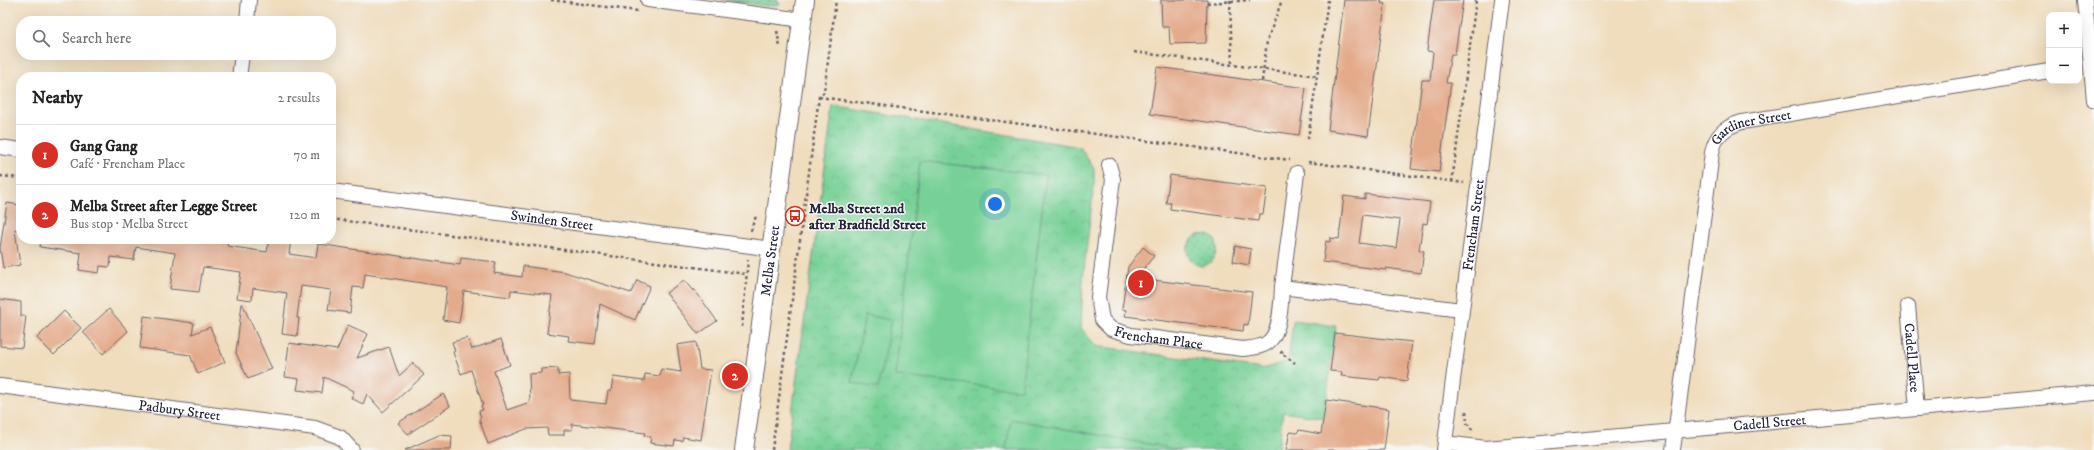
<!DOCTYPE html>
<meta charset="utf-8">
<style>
:root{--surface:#fff;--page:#f6f6f6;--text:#222;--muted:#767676;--line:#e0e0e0;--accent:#d93025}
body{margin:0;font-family:"IM FELL DW Pica",serif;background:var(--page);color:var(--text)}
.controls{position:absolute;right:12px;top:12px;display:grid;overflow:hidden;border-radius:8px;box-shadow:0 4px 16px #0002}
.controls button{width:36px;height:36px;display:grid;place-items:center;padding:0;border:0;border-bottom:1px solid var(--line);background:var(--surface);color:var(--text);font:20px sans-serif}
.you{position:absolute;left:995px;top:204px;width:14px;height:14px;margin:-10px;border:3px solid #fff;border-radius:50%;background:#1a73e8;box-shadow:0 0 0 6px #1a73e833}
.badge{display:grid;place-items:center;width:26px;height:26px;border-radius:50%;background:var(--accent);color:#fff;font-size:13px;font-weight:700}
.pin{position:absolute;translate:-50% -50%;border:2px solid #fff;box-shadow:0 1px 4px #0006}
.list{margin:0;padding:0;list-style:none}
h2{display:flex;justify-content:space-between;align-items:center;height:52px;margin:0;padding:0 16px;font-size:17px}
h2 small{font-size:13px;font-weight:400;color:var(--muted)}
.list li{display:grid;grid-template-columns:26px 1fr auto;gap:12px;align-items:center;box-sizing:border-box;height:60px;padding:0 16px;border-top:1px solid var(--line)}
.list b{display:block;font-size:15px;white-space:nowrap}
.list p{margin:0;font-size:13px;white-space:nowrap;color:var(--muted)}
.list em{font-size:13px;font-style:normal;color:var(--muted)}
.icon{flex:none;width:22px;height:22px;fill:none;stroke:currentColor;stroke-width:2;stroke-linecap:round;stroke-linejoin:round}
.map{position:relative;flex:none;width:2094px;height:450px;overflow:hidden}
.search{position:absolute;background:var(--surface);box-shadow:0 4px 16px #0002;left:16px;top:16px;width:320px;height:44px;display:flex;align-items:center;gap:10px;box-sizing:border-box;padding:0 14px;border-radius:16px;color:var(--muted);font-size:15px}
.panel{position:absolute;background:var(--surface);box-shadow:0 4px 16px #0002;left:16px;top:72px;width:320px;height:172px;border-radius:16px}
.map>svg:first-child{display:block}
</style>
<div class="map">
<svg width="2094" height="450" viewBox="0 0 2094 450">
<defs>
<pattern id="grass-dots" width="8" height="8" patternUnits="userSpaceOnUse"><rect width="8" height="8" fill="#77d197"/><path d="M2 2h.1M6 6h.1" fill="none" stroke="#67b383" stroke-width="1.8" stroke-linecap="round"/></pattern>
<pattern id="park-crowns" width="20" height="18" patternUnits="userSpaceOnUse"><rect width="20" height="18" fill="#77d197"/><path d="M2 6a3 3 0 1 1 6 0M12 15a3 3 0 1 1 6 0" fill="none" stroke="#67b383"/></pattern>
<pattern id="garden-furrows" width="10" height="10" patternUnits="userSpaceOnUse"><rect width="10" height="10" fill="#77d197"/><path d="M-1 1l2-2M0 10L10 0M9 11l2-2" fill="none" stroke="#67b383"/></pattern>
</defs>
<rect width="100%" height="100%" fill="#f6f6f2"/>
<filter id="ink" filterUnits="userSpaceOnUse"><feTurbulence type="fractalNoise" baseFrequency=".025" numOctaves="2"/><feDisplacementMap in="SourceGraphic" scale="8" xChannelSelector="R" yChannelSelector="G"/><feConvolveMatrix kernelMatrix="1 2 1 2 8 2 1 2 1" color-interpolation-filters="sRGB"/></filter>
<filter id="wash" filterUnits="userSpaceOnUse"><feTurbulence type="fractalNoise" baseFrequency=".012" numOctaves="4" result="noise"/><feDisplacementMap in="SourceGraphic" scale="16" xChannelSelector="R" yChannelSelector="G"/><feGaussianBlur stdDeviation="0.9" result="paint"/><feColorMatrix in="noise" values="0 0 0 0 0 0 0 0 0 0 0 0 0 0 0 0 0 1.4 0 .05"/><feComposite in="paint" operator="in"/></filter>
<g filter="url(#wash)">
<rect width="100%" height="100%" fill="#f0ddbd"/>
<path fill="url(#grass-dots)" stroke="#4c7a69" d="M1198,235C1234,229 1211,285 1190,259C1184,250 1189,240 1198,235Z"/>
<path fill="url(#park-crowns)" stroke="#4c7a69" d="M833,106L1080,147L1094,169V185L1083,278L1081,328L1096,346L1262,369L1288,361L1293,320L1336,326L1324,418L1283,412L1278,450H787Z"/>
<path fill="url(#garden-furrows)" stroke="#4c7a69" d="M721,0H778L780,4L768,6Z"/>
<path fill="#77d197" stroke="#4c7a69" d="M920,161L1046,175L1021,390L895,376Z
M865,315L891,320L878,388L852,383Z
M1011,419L1181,450H1006Z"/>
<g id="blocks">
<path fill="#e4ab8b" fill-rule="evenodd" d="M1161,0H1207L1206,43L1170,44L1169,27H1162Z
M1344,0H1382L1381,3L1385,4L1368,136L1328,130Z
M1434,0H1463L1455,54H1451L1446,83H1451L1439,172L1411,169L1422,80H1430L1433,52L1427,51Z
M1157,67L1306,88L1299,135L1150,114Z
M1170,175L1267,188L1263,214H1259L1258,221L1170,209L1171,203H1166Z
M1365,194L1430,202L1427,224L1423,223L1419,250L1424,251L1421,273L1386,268V270L1323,262L1326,241L1330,242V238L1339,239L1344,196L1365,199ZM1363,215L1400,220L1396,248L1359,243Z
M7,203L21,205V230L15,229L20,265L3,268L0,248Z
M41,239H228L227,246L267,252L269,239H291L289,254L316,258L318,244L460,265L461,258L496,262L494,273L522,277L523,266L565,272L631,293L637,280L650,286L635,320L600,304L595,344L568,341L569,336L547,333L552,295L511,290L510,297L464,291L459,323L443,320L447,287L365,274L363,288L353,287L350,313L328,310L331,290L301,286L297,318H299L297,336L282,334L287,293L253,288L252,300L237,298L241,272L203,267L199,292L170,289L175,253L136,247L134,260L111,257L110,267L100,266L99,273L79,270L81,253L40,247Z
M1235,246L1251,249L1249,265L1233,262Z
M1143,247L1154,256L1136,278L1252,292L1248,325L1244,324L1243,331L1125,316L1126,310L1122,309L1128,267Z
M684,280L693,291L694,289L717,321L698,334L666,293Z
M0,299L21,302V316H26L22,348L0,346Z
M242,303L272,369L248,379L236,353Z
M109,309L128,331L103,354L83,332Z
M64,311L81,328L54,355L37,338Z
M144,316L194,323L192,334L210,327L225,362L198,374L190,355L140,348Z
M348,325L368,334L357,358L389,347L399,376L413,363L424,375L383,412L367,394L363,404L351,398L354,391L324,377L322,393L297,390L299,379L285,377L289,343L337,350Z
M1335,333L1412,342L1407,381L1380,377L1379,380L1341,376L1342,372L1330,371Z
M467,338L472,349L501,339L510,365L494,371L507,410L530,402L529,374L541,373V369L558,368V375L569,374L570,400L606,404L608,391H611L613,377L644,381L645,374L660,376L661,369L681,372L677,345L696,342L700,369L711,370L701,440L683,437L682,441L675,440L674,446L650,443L651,437L644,436L645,433L572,424V430H564V435H548L547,428L526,429L488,444L479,419L481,418L479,411L483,410L481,405H483L471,370L461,374L453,352L455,351L452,342Z
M443,394L450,406L408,434L398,423Z
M1326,400L1389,409L1384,450H1286L1290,432L1297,433L1299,430L1321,434Z
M439,435L452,436L451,450H405Z"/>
</g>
</g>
<g filter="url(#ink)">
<use href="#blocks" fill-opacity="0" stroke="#6a6368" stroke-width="1"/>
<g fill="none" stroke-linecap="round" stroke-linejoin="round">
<g stroke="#6a6368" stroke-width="16">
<g id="minor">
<path d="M648,0L803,20"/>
<path d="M2085,0L2094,100"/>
<path d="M247,21L249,0"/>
<path d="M239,77L242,55"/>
<path d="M0,147L21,150"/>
<path id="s1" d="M1109,165L1113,179L1098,297L1102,320L1111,329L1131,335L1243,349C1251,348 1260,348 1267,343C1281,334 1281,302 1282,287L1461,310"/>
<path id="s2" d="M331,191L773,249"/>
<path d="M1282,287L1297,173"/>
<path id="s3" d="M1908,306L1917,409"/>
<path id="s4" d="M0,386L315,428L340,437L352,450"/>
<path id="s5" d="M1445,443L1486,448L2094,393"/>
<path id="s6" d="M1444,450L1502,0"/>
<path id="s7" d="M1673,450L1712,153C1715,135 1725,127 1742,122L2049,71"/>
</g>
</g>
<g stroke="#6a6368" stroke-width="20">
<g id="tertiary">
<path id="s8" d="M744,450L805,0"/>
</g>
</g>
<path stroke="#6a6368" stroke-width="2.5" stroke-dasharray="3 3" stroke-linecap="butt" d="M551,0L638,11
M1230,0L1232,65
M1207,3L1250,0
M777,31L780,47
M1134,52L1317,76
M1262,81L1267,41L1282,0
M819,97L1290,160
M1308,139L1328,0
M1308,162L1464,183
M0,176L21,178
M1452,182L1476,0
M331,219L746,274
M751,231L754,220L757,216
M742,327L748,260
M1283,351L1281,353L1295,363
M1466,411L1467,423L1474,432
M772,450L819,97L824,92L836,0"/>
<use href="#minor" stroke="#fff" stroke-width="14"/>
<use href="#tertiary" stroke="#fff" stroke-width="18"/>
</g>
</g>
<defs>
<g id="bus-ring" transform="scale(1)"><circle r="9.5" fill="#f6f6f2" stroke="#c8321e" stroke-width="1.5"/><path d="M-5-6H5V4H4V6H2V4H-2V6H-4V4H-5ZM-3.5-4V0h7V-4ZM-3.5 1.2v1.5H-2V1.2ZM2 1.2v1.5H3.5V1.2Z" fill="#c8321e"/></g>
</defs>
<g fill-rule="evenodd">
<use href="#bus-ring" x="795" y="216"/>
</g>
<g text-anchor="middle" stroke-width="3" stroke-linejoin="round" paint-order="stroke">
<g font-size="14" fill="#22223b" stroke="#f6f6f2">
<text dy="5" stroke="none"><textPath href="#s7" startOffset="352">Gardiner Street</textPath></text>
<text dy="5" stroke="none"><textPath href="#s2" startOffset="223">Swinden Street</textPath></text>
<text dy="5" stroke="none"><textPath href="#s6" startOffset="227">Frencham Street</textPath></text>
<text dy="5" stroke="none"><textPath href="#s8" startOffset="191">Melba Street</textPath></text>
<text dy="5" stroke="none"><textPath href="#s1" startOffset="218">Frencham Place</textPath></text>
<text dy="5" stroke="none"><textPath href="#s3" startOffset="52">Cadell Place</textPath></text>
<text dy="5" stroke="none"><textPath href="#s4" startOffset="181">Padbury Street</textPath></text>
<text dy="5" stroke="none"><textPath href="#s5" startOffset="326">Cadell Street</textPath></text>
</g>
<g font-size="14" font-weight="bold" fill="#22223b" stroke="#f6f6f2" text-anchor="start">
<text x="809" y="213">Melba Street 2nd<tspan x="809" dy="16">after Bradfield Street</tspan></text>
</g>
</g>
</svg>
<div class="controls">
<button>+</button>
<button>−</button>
</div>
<div class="you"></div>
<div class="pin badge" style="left:1141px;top:283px">1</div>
<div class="pin badge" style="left:735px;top:376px">2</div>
<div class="search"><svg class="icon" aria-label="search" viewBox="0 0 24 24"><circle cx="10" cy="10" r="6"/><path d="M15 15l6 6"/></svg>Search here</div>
<section class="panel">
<h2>Nearby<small>2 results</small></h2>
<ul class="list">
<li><span class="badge">1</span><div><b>Gang Gang</b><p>Café · Frencham Place</p></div><em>70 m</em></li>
<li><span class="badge">2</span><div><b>Melba Street after Legge Street</b><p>Bus stop · Melba Street</p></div><em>120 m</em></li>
</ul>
</section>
</div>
